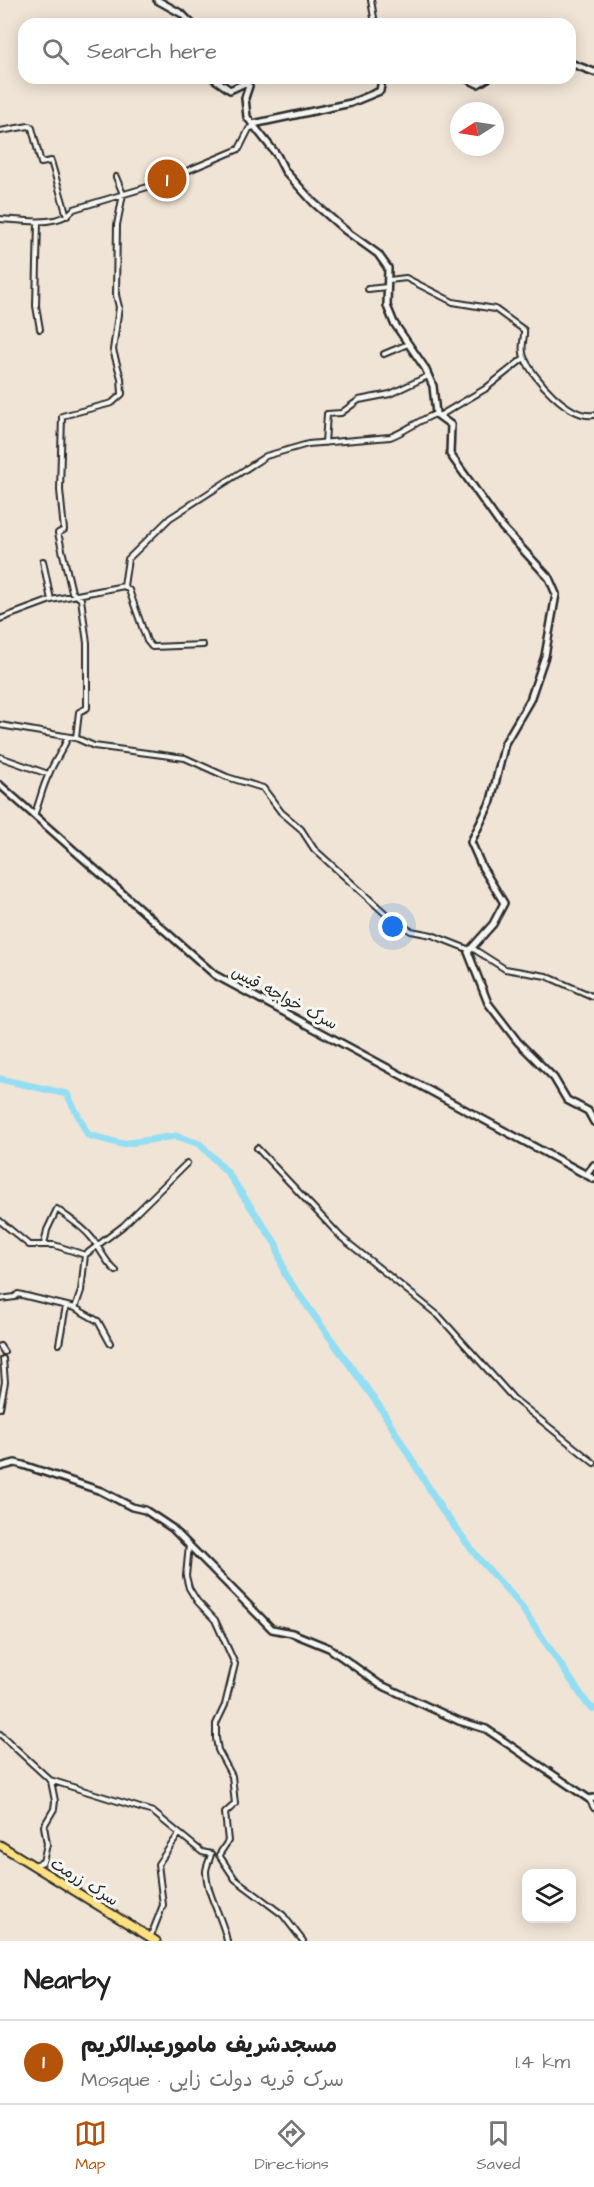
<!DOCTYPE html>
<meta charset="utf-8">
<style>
:root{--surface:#fff;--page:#f6f6f6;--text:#222;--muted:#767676;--line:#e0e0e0;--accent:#b45309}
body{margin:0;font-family:"Architects Daughter","Playpen Sans Arabic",sans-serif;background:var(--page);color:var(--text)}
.controls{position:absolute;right:18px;bottom:18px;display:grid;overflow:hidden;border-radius:12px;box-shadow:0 3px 15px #0003}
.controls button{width:54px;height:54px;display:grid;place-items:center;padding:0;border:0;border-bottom:2px solid var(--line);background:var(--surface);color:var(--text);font:30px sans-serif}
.compass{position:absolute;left:450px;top:102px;width:54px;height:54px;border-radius:50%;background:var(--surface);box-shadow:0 3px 15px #0003;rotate:258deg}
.you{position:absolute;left:393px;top:927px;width:21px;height:21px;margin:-15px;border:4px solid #fff;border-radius:50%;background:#1a73e8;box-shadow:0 0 0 9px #1a73e833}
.badge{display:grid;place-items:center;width:39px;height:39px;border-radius:50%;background:var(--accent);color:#fff;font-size:20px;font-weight:700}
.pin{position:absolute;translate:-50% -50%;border:3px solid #fff;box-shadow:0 2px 6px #0006}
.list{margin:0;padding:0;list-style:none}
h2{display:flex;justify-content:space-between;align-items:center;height:78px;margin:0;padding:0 24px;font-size:26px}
h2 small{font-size:20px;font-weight:400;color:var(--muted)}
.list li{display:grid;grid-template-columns:39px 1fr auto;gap:18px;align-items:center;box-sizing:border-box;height:84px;padding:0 24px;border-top:2px solid var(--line)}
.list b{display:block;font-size:22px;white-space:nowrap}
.list p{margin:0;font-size:20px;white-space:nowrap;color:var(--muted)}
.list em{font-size:20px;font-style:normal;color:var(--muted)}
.icon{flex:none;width:33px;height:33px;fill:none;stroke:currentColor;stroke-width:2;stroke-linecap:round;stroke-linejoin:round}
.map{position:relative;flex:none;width:594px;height:1941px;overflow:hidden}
.search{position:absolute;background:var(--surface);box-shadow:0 3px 15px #0003;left:18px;right:18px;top:18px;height:66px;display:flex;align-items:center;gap:15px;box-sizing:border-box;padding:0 21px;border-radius:18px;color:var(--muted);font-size:22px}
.sheet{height:162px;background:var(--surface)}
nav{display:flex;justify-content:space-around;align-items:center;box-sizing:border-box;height:84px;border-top:2px solid var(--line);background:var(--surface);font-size:16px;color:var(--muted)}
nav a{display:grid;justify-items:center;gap:3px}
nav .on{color:var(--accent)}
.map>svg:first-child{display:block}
</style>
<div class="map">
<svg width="594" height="1941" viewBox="0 0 594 1941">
<rect width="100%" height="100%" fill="#f0e4d6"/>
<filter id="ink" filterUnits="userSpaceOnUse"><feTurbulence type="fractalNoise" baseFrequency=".0167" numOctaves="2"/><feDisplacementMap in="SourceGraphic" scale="12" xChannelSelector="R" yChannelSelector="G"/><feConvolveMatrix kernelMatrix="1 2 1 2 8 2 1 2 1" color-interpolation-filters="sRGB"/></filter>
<g filter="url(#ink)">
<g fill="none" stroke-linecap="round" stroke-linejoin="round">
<path stroke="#93def3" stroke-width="7" d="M0,1079L67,1094L88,1135L122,1144L176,1136L200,1144L227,1172L276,1244L285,1275L382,1410L442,1510L479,1559L518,1602L588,1705L594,1709"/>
<g stroke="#2b2b2b" stroke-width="8">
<path id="street" d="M371,0L375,24
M0,131L29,126L32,128L41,163L51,161L67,216
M0,219C23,220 58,228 74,209L151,186L239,149L249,129L255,126
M38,222L36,306L40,329
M389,280L406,278L453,302L495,309L524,330C525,339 520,346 524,357C533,378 569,419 594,415
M368,289L387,287
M384,354L408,344
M439,416L485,389L524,358
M325,443L327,414L341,413L359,400L390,394L428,376
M43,561L51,600
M124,586L128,559L170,518L266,456L308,444L390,437C407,431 418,420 436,414
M0,619L51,600L124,586L129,590L147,641L152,647L203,645
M0,725L76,738L94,746L185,758L227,777L263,788L281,812L301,829L314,849L388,916L411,931L432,935L470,950
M76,738L79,712L87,708V643L81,599L72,592L58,533L64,530L60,490L62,416L112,403L122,394L121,378L113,350L119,307L116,295L117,225L123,194L116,177
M0,757L48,774
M34,815C40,802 42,787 49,774C54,761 62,752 67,739
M472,948L505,969L546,976L594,997
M257,1148L342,1238L439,1316L513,1398L594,1463
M0,1221L29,1245H54L85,1255L123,1226L187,1163
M44,1245L47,1230L57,1209C68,1218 81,1225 90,1236C100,1247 104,1261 116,1271
M0,1299L15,1297L18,1294L75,1308L98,1321L110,1343
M75,1308L81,1291L85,1255
M59,1344L66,1306
M0,1346L4,1352
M0,1408L5,1382L3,1359
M189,1545L186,1576L189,1588L197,1601L215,1620L235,1664L225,1705L216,1724V1738L218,1750L232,1776L235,1804L225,1813L228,1841L219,1855
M0,1734L50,1780L153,1812L202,1852L211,1854C210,1860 206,1866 206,1872C207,1896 223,1918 227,1941
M589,1799L594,1808
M219,1855L235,1879L283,1915L303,1941
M34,1865L43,1862L47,1844L44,1826L54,1809L55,1801L51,1781
M150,1938L163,1905L158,1864L179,1834"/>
</g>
<g stroke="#2b2b2b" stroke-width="10">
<path id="secondary" d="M157,0L182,14L192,24
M570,63L594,72
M213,78L230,90L245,83L249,86L245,98L247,117L277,155L285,171L314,203L346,231L378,254L388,268L387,306L394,323L425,368L433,386L436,414L451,425L450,454L502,527L549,578L556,594L545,656L530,700L505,743L491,801L471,842L482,867L504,903L493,924L468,952L488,1003L518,1042L554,1078L567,1100L588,1111L594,1122
M465,78L478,84L488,78
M253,124L351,103L380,91L382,79L386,78
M0,785L215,975L594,1179
M586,1175L594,1165
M0,1467L15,1463L23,1465L101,1491L132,1507L145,1510L172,1528L272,1629L292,1633L329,1648L379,1684L459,1721L486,1729L589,1799L594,1798"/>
</g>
<g stroke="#2b2b2b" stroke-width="11">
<path id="highway" d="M0,1845L156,1941"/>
</g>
<use href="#street" stroke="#f6f6f2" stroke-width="4"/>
<use href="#secondary" stroke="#f6f6f2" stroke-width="5"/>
<use href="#highway" stroke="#fde080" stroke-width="7"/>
</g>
</g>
<g text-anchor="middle" stroke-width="6" stroke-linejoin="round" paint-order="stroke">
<g font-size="16" fill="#2b2b2b" stroke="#f6f6f2">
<text transform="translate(285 997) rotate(28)" y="6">سرک خواجه قیس</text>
<text transform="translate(85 1881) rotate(32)" y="6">سرک زرمت</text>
</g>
</g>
</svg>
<div class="controls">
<button><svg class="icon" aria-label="layers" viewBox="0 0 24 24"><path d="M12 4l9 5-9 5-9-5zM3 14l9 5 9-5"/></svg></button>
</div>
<svg class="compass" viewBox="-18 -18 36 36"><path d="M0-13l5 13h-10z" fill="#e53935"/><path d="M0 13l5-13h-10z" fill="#767676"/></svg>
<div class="you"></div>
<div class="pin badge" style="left:167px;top:179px">1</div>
<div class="search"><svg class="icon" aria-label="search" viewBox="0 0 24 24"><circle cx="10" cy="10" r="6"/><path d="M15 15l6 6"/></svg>Search here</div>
</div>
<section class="sheet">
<h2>Nearby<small></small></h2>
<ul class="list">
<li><span class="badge">1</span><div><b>مسجدشریف مامورعبدالکریم</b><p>Mosque · سرک قریه دولت زایی</p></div><em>1.4 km</em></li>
</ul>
</section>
<nav>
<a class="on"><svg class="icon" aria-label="map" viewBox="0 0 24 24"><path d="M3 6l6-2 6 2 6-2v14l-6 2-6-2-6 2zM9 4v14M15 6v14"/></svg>Map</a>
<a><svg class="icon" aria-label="directions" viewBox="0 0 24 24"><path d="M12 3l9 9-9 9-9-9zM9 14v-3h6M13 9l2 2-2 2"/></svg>Directions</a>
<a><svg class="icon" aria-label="saved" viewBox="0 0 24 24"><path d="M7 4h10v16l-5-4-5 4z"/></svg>Saved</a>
</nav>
